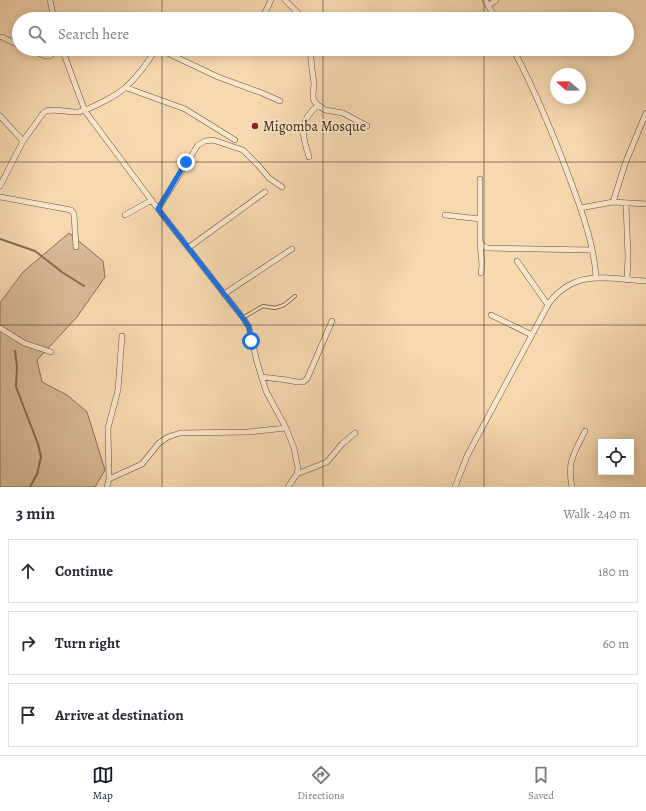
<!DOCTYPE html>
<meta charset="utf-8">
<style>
:root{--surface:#fff;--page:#f7f7f7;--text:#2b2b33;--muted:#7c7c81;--line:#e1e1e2;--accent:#111827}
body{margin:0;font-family:Alegreya,serif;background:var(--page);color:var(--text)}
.controls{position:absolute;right:12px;bottom:12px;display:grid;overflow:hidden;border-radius:0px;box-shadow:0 2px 10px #0003}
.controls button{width:36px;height:36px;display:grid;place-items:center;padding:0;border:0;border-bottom:1px solid var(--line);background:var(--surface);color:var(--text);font:20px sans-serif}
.compass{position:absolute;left:550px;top:68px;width:36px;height:36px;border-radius:50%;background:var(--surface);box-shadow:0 2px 10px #0003;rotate:290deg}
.stop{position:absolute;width:12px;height:12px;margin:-9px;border:3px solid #1a73e8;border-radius:50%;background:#fff}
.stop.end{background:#1a73e8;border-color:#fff;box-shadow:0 1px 4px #0008}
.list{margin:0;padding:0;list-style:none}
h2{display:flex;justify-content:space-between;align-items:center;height:52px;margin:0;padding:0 16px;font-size:17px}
h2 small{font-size:13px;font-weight:400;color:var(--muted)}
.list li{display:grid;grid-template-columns:26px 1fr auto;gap:12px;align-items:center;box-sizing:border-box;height:64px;margin:0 8px 8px;padding:0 8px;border:1px solid var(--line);border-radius:0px}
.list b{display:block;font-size:15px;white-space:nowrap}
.list em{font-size:13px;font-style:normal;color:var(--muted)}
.icon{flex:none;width:22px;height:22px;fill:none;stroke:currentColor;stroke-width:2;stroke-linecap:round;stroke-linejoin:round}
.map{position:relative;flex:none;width:646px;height:487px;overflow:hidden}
.search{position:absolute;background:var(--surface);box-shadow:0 2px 10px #0003;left:12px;right:12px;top:12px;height:44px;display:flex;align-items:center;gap:10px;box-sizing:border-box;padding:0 14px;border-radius:22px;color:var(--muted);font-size:15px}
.sheet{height:268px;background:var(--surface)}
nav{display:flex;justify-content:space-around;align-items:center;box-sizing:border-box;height:56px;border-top:1px solid var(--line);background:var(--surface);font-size:11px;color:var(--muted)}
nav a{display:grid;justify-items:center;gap:2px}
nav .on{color:var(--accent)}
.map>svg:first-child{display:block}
</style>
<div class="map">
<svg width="646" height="487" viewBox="0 0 646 487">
<rect width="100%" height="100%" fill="#f7d9b0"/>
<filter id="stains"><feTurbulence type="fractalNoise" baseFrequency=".005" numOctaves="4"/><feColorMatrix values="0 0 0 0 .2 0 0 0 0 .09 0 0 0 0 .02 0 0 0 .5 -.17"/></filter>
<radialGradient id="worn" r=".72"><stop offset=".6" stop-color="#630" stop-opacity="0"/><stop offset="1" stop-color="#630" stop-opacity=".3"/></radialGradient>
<path fill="#d7ba96" stroke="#896f56" d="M69,233L103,261L105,277L77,317L37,360L42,382L67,395L87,412L105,470L95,487H0V303L23,272Z"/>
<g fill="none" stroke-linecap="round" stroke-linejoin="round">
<path stroke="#856b53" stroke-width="2" d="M0,239L35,251L62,272L84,286
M15,351L17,367L16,387L38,444L41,457L37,474L30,487"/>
<g stroke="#6a513c" stroke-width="4">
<path id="service" d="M244,317L263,306L275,308L284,305L295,296"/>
</g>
<g stroke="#6a513c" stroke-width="6">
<path id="minor" d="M50,0L54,19
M285,0L304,19
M485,0L496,19
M488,6L496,0
M176,19L182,18L203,19
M262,19L271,0
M312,19H326
M2,37L19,45
M29,49L45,56H50L56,49
M62,49L85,111L158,209L243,318L249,327L257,362L266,391L286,428L294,448L298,468L297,474L288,487
M159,49L218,77L262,93L280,101
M310,49L312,69L314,83L313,96L314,101L318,105L325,110L343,113L367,126
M513,49C540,100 561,153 580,207C588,230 595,254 596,278
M127,88L185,109L235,140
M0,116L23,141
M309,157C302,135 298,122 318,105
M480,179V241L482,245L487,248L592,250
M0,186L23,141L44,112C53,107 67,113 78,112C89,110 120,94 127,86C138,76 148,62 156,49
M0,197L71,210L74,214L76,247
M613,202L625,164L646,113
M626,203L628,257L627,280
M580,208L613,202L646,204
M158,209L198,145L205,141L213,140L243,150L258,165L269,178L282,187
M125,215L152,200
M445,215L480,219
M480,242L482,265L481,273
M188,248L265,192
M517,261L548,305
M224,294L292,249
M491,315L532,335
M0,328L24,343L51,352
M262,377L287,380L297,382H303L307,379L332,321
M297,474L327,462L342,444L355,433
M109,479L108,428L118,390L122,336
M107,487L109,479L142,464L159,443L168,437L180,433L248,432L286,428
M455,487L467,456L549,303C576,268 608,279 646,281
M572,487C567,460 574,454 585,431"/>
</g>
<use href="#service" stroke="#fae6cc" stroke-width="2.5"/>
<use href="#minor" stroke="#fae6cc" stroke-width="5"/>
</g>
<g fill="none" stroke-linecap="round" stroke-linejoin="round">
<path stroke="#1a73e8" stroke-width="5" d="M186,162L158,209L243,318L249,327L251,341"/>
</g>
<path fill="none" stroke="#3b2416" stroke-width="1" stroke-opacity="0.55" d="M162,0V19M323,0V19M484,0V19M162,49V487M323,49V487M484,49V487M0,162H646M0,325H646"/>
<circle fill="#8f2418" stroke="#fae6cc" stroke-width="1.5" cx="255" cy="126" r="4"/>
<g text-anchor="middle" stroke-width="3.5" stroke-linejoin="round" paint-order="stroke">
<g font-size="14" fill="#3b2416" stroke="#fae6cc" text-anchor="start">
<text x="263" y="131">Migomba Mosque</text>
</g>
</g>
<rect width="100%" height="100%" filter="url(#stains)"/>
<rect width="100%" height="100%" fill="url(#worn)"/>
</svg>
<div class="controls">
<button><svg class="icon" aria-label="locate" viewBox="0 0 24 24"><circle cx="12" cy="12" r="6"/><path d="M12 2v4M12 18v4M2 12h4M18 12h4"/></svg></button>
</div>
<svg class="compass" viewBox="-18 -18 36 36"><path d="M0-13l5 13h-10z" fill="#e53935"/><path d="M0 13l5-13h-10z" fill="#7c7c81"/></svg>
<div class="stop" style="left:251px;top:341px"></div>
<div class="stop end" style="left:186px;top:162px"></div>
<div class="search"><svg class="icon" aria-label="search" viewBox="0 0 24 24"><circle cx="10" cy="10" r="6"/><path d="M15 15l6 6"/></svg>Search here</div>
</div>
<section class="sheet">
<h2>3 min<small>Walk · 240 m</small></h2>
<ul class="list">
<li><svg class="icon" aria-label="ahead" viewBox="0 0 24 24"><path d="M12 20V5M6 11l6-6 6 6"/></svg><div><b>Continue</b></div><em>180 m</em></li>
<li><svg class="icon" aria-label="right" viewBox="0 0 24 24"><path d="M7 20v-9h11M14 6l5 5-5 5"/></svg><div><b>Turn right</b></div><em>60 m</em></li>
<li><svg class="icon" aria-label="arrive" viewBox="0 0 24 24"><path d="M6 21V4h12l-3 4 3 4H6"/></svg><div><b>Arrive at destination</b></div></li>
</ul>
</section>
<nav>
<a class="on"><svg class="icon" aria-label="map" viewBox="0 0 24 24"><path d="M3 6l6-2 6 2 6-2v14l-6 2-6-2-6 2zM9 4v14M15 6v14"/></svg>Map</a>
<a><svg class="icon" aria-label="directions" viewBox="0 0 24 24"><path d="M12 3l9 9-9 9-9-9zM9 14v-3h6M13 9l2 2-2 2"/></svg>Directions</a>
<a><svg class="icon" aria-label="saved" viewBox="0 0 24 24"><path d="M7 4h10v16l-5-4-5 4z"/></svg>Saved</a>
</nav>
